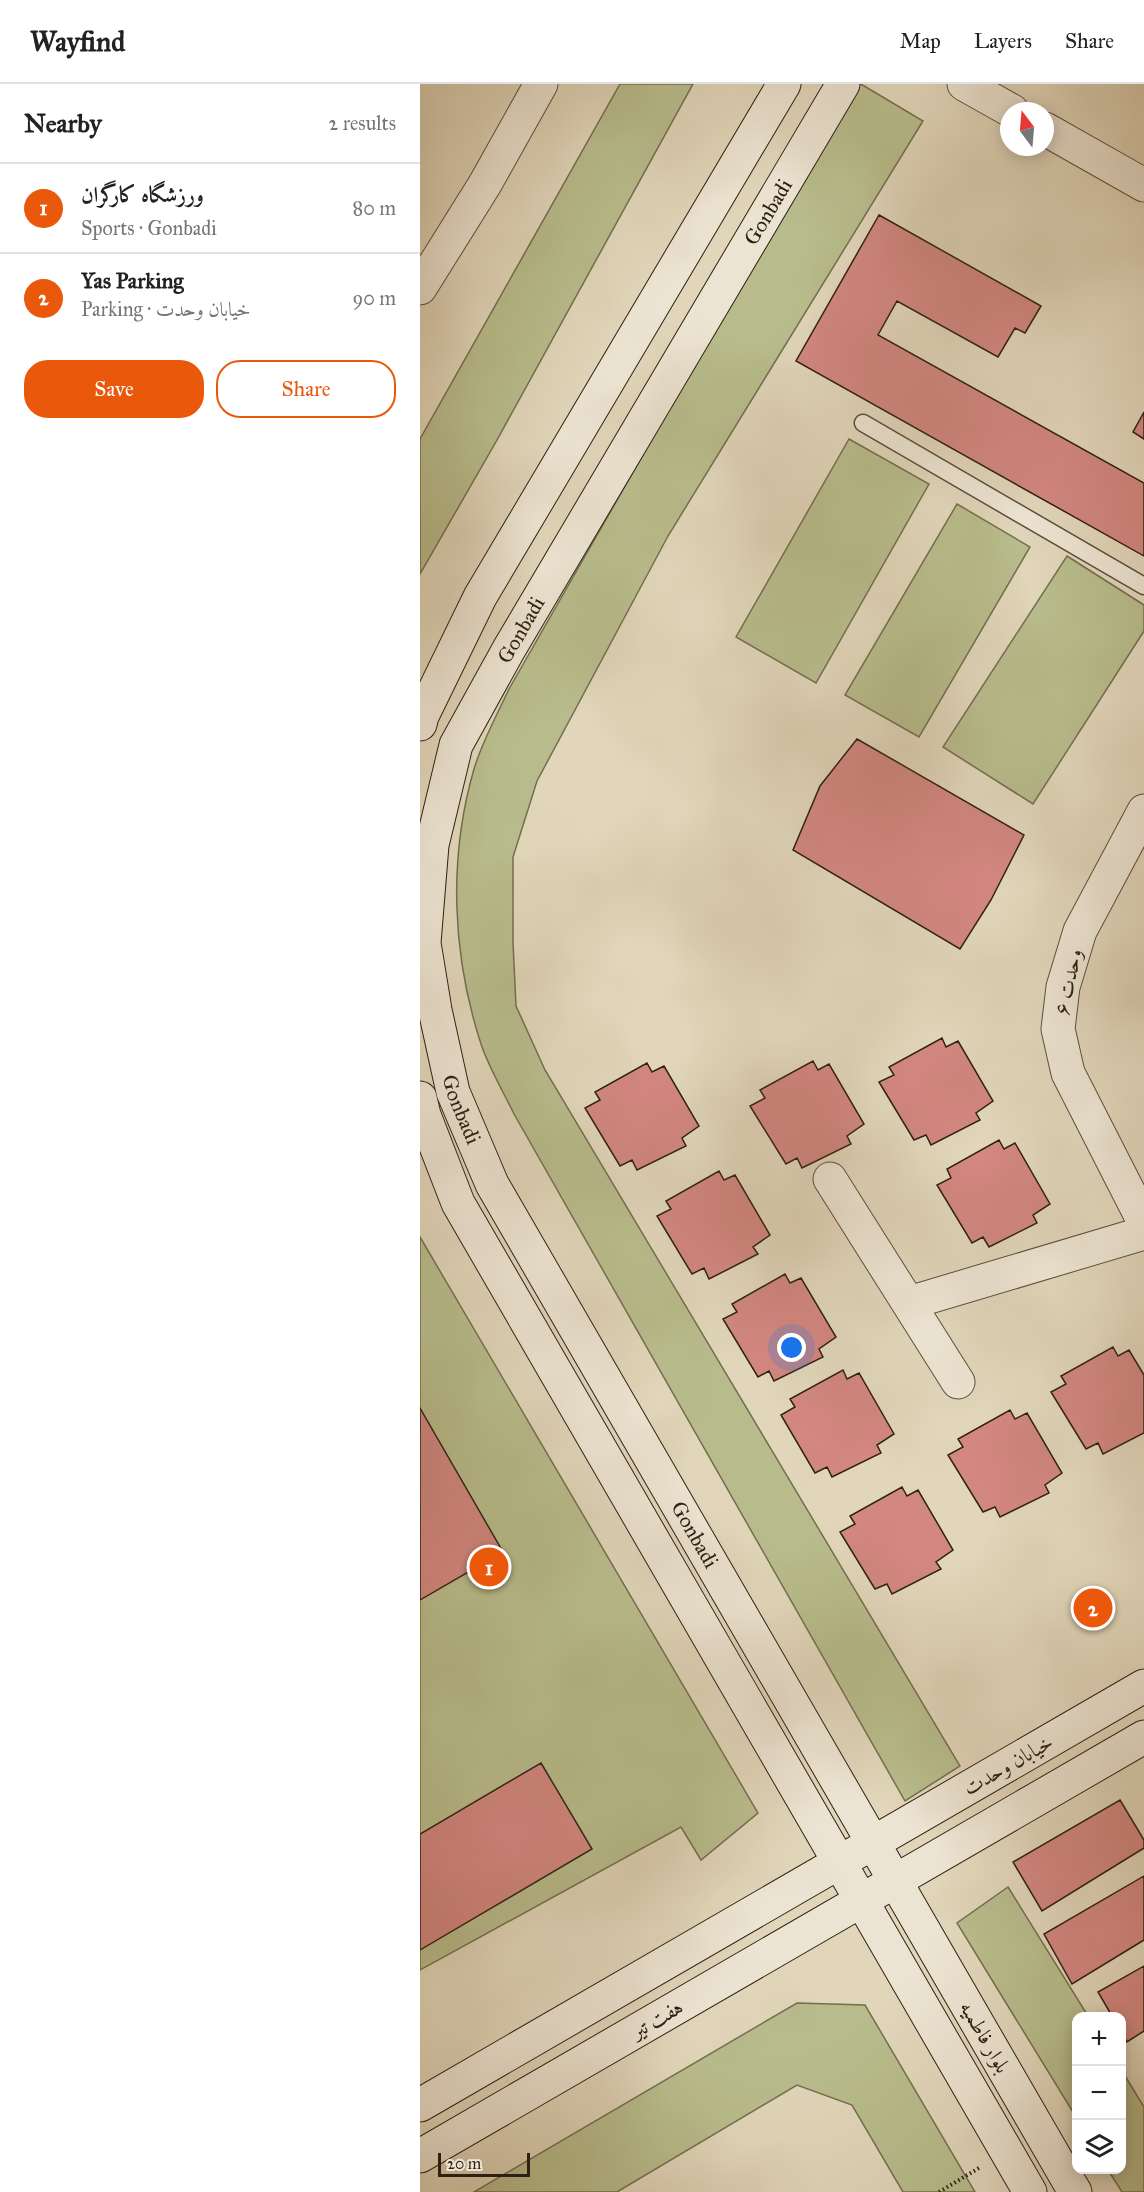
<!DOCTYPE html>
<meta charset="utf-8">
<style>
:root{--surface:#fff;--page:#f2f2f2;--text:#222;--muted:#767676;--line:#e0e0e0;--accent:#ea580c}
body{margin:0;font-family:"IM FELL Great Primer",Amiri,serif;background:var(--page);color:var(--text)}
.controls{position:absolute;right:18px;bottom:18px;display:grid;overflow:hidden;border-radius:12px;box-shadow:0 3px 15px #0003}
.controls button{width:54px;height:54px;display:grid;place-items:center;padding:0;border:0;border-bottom:2px solid var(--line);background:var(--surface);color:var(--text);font:30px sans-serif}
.compass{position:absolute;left:580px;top:18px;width:54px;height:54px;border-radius:50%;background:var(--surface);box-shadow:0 3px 15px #0003;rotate:344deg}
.scale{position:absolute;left:18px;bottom:15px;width:92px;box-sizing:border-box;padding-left:6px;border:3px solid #2f2014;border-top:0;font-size:16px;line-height:21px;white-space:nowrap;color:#2f2014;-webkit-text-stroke:4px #ece4d2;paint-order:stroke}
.you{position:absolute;left:372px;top:1264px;width:21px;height:21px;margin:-15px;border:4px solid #fff;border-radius:50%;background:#1a73e8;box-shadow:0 0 0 9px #1a73e833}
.badge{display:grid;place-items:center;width:39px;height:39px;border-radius:50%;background:var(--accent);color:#fff;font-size:20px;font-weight:700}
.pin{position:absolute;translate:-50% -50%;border:3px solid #fff;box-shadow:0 2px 6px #0006}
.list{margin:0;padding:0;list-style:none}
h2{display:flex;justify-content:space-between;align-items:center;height:78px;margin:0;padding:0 24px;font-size:26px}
h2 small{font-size:20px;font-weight:400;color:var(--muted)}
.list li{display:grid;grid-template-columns:39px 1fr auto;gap:18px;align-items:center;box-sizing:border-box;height:90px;padding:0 24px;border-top:2px solid var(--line)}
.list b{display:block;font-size:22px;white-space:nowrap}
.list p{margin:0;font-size:20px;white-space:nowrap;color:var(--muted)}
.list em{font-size:20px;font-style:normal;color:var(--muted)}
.actions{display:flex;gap:12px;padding:18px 24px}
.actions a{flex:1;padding:14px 0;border:2px solid var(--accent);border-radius:24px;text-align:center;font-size:21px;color:var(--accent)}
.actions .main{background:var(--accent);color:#fff}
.icon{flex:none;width:33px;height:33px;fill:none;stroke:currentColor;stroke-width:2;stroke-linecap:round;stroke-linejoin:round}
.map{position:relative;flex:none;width:724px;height:2108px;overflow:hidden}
header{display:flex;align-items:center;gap:36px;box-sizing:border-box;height:84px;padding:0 30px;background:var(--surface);border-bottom:2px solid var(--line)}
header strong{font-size:28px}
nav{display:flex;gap:33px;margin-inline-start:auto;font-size:21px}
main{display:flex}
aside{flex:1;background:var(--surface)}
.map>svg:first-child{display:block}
</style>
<header>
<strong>Wayfind</strong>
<nav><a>Map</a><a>Layers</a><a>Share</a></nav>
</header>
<main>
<aside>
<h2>Nearby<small>2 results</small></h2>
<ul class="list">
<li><span class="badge">1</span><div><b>ورزشگاه کارگران</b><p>Sports · Gonbadi</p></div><em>80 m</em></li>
<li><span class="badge">2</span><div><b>Yas Parking</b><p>Parking · خیابان وحدت</p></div><em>90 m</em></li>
</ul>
<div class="actions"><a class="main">Save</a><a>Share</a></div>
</aside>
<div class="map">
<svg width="724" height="2108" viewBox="0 0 724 2108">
<rect width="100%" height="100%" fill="#e1d6ba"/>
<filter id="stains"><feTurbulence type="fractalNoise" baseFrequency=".00333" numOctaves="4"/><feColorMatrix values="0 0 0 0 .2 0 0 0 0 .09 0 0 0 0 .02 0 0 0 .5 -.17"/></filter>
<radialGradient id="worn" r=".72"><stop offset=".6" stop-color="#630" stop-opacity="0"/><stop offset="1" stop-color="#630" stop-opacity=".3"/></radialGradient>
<path fill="#b8bc8c" stroke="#746e50" stroke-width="1.5" d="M200,0H273L77,356L0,490V355Z
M435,0H441L503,37L248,452L117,697L93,773V859L96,922L125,986L540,1682L485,1717L94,1030C83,1007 69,984 61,960C32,871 28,775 54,685C62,658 77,631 89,605Z
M429,355L509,400L396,599L316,553Z
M537,420L610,463L499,653L425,611Z
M647,472L724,521V547L613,720L523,663Z
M0,1153L338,1729L281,1776L261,1743L0,1886Z
M588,1803L668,1932H656V2033L537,1839Z
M377,1919L445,1921L555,2108H483L432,2021L377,2001L197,2108H54Z
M702,1987L724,2023V2108H702L688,2086H702Z"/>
<path fill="#d28780" stroke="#2f2014" stroke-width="1.5" d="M459,131L621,222L605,249L595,244L578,273L477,217L458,251L724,399V472L376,277Z
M724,328V355L713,348Z
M437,655L604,751L571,816L540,865L373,766L400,702Z
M522,954L526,963L538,957L573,1017L556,1029L560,1036L511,1061L506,1051L494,1056L459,998L474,991L469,983Z
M393,977L398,986L409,980L444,1040L427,1052L431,1060L382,1084L377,1074L366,1080L330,1022L345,1014L340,1006Z
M227,979L232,988L244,982L279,1042L262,1054L266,1062L217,1086L212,1076L200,1082L165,1024L180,1016L175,1008Z
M579,1056L584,1065L595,1059L630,1120L613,1131L617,1139L569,1163L563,1153L552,1159L517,1101L531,1094L527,1085Z
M299,1087L304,1096L315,1091L350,1151L333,1163L338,1170L289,1195L284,1184L272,1190L237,1132L251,1125L246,1117Z
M365,1190L370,1199L381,1194L416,1253L399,1265L403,1273L354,1297L349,1287L338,1293L303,1235L317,1228L312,1220Z
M693,1263L698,1272L709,1266L724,1291V1349L683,1370L678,1359L666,1365L631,1308L646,1300L641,1292Z
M423,1286L427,1295L439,1289L474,1350L457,1361L461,1369L412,1393L407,1383L395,1389L361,1331L375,1323L370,1315Z
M0,1324L83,1468L0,1516Z
M590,1326L595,1335L607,1329L642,1389L625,1401L629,1409L580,1433L575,1423L563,1428L528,1371L543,1363L538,1355Z
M482,1403L487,1412L498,1406L533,1466L516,1478L521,1485L472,1510L467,1500L455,1505L420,1448L435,1440L430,1432Z
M121,1679L172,1765L0,1866V1750Z
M700,1716L724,1756V1764L622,1827L593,1778Z
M724,1792V1856L652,1900L624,1850Z
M724,1882V1947L707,1958L702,1948V1932H692L678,1908Z"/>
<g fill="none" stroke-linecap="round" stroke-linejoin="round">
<g stroke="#5c4e3e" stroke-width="19">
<path id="service" d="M443,339L724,502"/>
</g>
<g stroke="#5c4e3e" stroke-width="35">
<path id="minor" d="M0,204L65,100L121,0
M724,727L660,847L643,903L638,945L648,989L724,1138
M410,1095L538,1298
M489,1219L724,1149"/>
</g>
<g stroke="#5c4e3e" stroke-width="35">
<path id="tertiary" d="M544,0L592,27
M625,45L724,101"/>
</g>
<g stroke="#2f2014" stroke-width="35">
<g id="secondary">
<path id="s1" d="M423,0L89,565L36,661L12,761L4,859L15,926L33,1008L72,1100L655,2108"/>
<path d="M0,640L2,632L60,513L364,0"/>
<path d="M0,1014L4,1031L38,1119L610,2108"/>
<path d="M0,2021L724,1602"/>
<path d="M0,2072L724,1653"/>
</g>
</g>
<path stroke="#2f2014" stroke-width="4" stroke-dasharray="1.5 3" stroke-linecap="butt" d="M519,2108L559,2084"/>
<use href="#service" stroke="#ece4d2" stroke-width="16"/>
<use href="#minor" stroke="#ece4d2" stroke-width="33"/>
<use href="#tertiary" stroke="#ece4d2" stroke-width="33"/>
<use href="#secondary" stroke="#ece4d2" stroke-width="33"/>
</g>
<g text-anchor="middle" stroke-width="5" stroke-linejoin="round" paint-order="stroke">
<g font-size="21" fill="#2f2014" stroke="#ece4d2">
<text transform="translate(348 128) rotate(-59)" y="7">Gonbadi</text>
<text transform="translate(101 546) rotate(-60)" y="7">Gonbadi</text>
<text transform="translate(648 898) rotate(-78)" y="7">وحدت ۶</text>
<text dy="7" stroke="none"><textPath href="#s1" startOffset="1138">Gonbadi</textPath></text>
<text dy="7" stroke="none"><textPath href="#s1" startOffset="1624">Gonbadi</textPath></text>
<text transform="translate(588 1681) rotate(-30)" y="7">خیابان وحدت</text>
<text transform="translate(237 1935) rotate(-30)" y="7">هفت تیر</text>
<text transform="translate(565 1953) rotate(60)" y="7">بلوار فاطمیه</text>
</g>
</g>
<rect width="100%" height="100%" filter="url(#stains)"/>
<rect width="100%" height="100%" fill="url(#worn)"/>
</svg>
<div class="controls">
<button>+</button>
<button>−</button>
<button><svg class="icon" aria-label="layers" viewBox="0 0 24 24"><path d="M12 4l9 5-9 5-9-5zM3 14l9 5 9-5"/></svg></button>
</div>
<svg class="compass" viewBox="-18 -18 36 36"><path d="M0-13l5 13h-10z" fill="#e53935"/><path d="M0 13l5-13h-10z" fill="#767676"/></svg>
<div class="scale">20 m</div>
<div class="you"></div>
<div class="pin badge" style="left:69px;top:1483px">1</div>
<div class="pin badge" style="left:673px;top:1524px">2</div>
</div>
</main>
